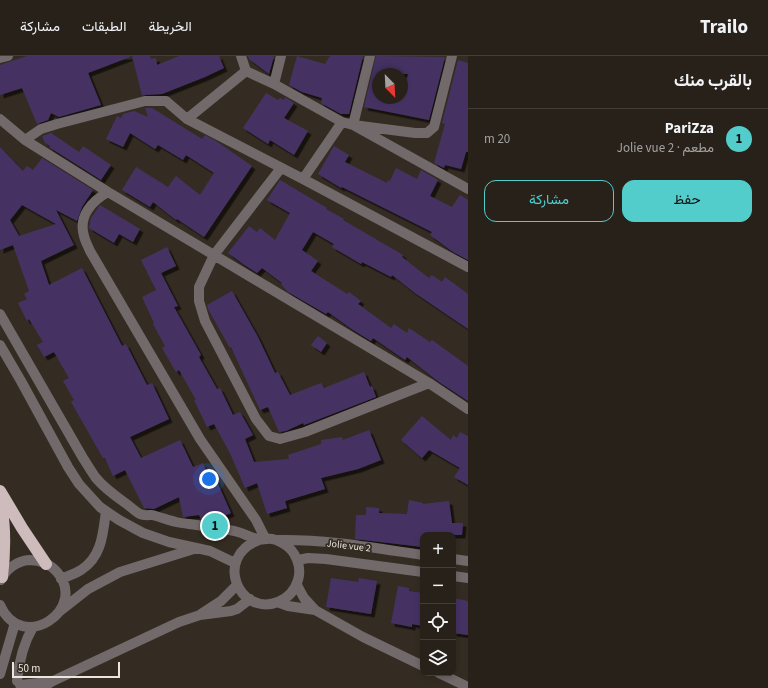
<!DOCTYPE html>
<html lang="ar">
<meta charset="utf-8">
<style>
:root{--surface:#27211a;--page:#2f2923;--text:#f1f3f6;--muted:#a4a3a2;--line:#433e39;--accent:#53cdcb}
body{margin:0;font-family:"Source Sans 3",Vazirmatn,sans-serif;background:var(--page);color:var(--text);direction:rtl}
.controls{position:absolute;right:12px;bottom:12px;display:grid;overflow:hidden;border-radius:8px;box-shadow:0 2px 6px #0003}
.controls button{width:36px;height:36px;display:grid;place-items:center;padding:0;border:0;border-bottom:1px solid var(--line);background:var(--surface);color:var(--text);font:20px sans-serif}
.compass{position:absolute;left:372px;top:12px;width:36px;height:36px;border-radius:50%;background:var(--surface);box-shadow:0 2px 6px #0003;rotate:156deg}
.scale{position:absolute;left:12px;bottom:10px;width:108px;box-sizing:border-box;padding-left:4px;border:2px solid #eae5df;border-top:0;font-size:11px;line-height:14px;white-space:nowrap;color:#eae5df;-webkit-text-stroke:3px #342c22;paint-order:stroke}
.you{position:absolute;left:209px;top:423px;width:14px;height:14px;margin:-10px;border:3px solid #fff;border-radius:50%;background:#1a73e8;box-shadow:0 0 0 6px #1a73e833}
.badge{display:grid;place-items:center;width:26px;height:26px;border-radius:50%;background:var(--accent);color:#111;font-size:13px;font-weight:700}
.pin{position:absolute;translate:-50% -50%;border:2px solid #fff;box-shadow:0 1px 4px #0006}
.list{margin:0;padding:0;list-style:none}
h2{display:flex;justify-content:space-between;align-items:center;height:52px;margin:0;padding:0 16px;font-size:17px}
h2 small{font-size:13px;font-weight:400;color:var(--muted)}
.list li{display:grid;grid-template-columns:26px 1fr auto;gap:12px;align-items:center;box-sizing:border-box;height:60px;padding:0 16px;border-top:1px solid var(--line)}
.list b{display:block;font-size:15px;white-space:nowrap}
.list p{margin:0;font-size:13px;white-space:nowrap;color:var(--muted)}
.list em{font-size:13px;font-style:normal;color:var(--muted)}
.actions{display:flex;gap:8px;padding:12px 16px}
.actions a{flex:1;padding:9px 0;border:1px solid var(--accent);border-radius:12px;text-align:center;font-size:14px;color:var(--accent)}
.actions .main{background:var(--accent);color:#111}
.icon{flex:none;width:22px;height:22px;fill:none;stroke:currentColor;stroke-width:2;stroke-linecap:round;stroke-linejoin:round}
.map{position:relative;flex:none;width:468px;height:632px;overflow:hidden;direction:ltr}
header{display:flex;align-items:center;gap:24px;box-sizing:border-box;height:56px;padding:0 20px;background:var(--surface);border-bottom:1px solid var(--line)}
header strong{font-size:19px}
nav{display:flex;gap:22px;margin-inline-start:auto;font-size:14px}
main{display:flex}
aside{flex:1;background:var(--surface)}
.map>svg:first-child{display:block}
</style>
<header>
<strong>Trailo</strong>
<nav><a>الخريطة</a><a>الطبقات</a><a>مشاركة</a></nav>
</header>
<main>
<aside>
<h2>بالقرب منك<small></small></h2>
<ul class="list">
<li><span class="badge">1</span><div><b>PariZza</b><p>مطعم · Jolie vue 2</p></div><em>20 m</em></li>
</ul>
<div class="actions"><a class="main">حفظ</a><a>مشاركة</a></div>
</aside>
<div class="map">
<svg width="468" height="632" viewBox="0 0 468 632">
<defs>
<filter id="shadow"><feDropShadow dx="3.5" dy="3.5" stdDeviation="0" flood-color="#0009"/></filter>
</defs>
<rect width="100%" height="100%" fill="#342c22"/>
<path fill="#453364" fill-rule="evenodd" filter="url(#shadow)" d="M27,0H130V1L88,17L101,49L59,61L51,57L48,64L37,68L22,32L0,39V9Z
M132,0H150L151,3L156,2L157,9L179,0H219L224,12L205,21L162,38L142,39Z
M248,0H274L269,18L249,3Z
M297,0L325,8L330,0H363L349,58H341L321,47L322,42L302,36L289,29Z
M376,0L445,1L429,64L364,51ZM378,18H408L403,42H378Z
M458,4L468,7V96H466L461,113L445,109L444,112L434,107L445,68L442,67Z
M266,37L278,44L280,42L284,44L285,41L294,47L284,62L308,75L294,99L270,84L268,88L243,72Z
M145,52H152L202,83L205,79L216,85L252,110L204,181L177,163L176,164L153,146L150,151L122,134L136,111L168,131L176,120L200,139L214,117L186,99L183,104L158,89L155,93L130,77L123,91L106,83L117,60L121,62L123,58L134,55L148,61Z
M51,77L79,96L83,90L111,109L101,124L49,91L50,90L45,87L42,80Z
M334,90L349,99L345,106L387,127L388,124L390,125L396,112L417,123L421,114L438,124L430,140L452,151L460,139L468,144V204L453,196L430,179L432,176L342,131L341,132L318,118Z
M0,91L23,115L27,110L33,114L42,102L93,134L82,151L77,165L56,154L74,189L41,205L49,229L82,212L122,290L126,288L147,329L152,327L169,363L130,381L141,402L180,384L193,411L203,407L209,424L215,421L231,457L212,465L201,463L199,459L183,461L179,441L154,453L144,452L125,414L113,420L105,402H103L71,346L74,344L63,325L69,322L54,296L44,301L37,289L43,286L29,263L27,265L18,247L27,243L24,238L29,235L13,189L0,194ZM22,149L56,168L19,180L10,164Z
M280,124L327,152L326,153L344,163L343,164L403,199L402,201L429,222L432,219L442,226L445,221L468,238V273L415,237L392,219L391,221L362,206L361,208L332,191L334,188L313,176L302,194L318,205L311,215L347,238L349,236L361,245L358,248L391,272L394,268L407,277L409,272L430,286L432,284L468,310V345L439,326L407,301L405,304L373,282L371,285L353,274L328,256L326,258L288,236L281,228L282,227L262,212L257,217L246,210L228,197L249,170L257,176L260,172L275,184L290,157L267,144Z
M100,149L140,173L133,186L119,178L114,187L89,172L91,162Z
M167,191L176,210L161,217L178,250L174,251L201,299L199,301L217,333L220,332L233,359L240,356L253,379L245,383L254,406L289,403L288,399L321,388V384L342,381L343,384L369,374L381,404L358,413L321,422L325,433L285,445L287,452L267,458L257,427L245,432L230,397L214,368L207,371L194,344H196L179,314L176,316L162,292L165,290L153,268L154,267L142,241L156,234L141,204Z
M232,235L258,281L275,317L278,316L290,339L321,327L324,332L364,316L370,331L372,330L376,341L304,369L303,367L286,375L279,376L268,351L260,354L231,291L230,292L208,253L207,249Z
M318,280L327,287L321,296L311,289Z
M422,360L451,384L453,379L457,382L460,376L468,380V429L454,421L460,412L429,394L422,402L401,384Z
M409,444L423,447V448L449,445L452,467H463L462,479H423V491L355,483L356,459H366V451L379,452V457L407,458Z
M331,522L358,526L359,522L377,525L371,558L326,551Z
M398,530L409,532V535L423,537V570L412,568V571L391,567Z
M453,542L468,545V579L453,577Z"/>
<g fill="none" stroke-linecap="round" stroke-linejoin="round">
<path stroke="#71696a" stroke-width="10" d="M241,0L246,15L274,28L342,66L353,69L468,133
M370,0L353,69L415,77H427L434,71L452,0
M0,2L8,0
M274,28L281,0
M0,63L25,84L108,136L429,327L468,353
M187,63L246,15
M25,84L41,73L57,68L145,45H166L187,63L303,123L468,211
M281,112L214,199L199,231V245L205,265L256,363L269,380L280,383L305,376L429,327
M303,123L342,66
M108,136C92,145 78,160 84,180C85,185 88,190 90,195L200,383L256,464L264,480L267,483
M0,258L83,402C87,408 91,415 96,422C105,433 117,441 128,449C132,452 136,456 140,458C144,460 149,459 152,459C160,461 168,464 176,466C184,468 194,468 202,470C214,472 227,473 238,476C245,478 251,482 258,483C261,484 264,483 267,483C273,482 279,485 284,488C296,495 302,511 298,524C295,534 288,542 278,546C239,561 213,501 259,484
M0,289L21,325L68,411L79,428L100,451L119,464L143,477L169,486L210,495L235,507
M278,484C326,483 375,492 423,499
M453,503L468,505
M298,504L308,502L326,503L423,516
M453,520L468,522
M61,523C68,520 75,518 81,514C102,501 103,477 106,455
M297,529L304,542L315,554L363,581L423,610
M277,546L288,550L315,554
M0,549C22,599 89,553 57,516C50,508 40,504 29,504C17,505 6,513 1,524
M60,555L88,533L120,516L197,492
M201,558L221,545L237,529
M439,617L468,631
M0,618L15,567
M17,625C19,605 23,588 33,571
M20,629L48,626
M41,632L53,625L179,566L200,559L231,555L237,553L250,543"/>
<path stroke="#cebcbc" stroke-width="12" d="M0,435L22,472L46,508
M0,444C6,470 5,495 2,521"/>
</g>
<g text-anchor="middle" stroke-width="3.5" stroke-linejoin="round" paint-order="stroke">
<g font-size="10" fill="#eae5df" stroke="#342c22">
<text transform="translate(349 489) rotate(7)" y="4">Jolie vue 2</text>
</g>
</g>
</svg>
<div class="controls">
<button>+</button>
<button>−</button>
<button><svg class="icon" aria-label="locate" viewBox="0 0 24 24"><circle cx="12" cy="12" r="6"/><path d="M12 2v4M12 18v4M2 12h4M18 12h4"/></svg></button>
<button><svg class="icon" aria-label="layers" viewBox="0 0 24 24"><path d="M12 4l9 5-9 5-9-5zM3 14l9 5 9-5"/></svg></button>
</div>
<svg class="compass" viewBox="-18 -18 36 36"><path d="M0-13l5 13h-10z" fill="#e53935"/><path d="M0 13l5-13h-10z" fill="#a4a3a2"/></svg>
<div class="scale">50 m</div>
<div class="you"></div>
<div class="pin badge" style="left:215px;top:470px">1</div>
</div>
</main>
